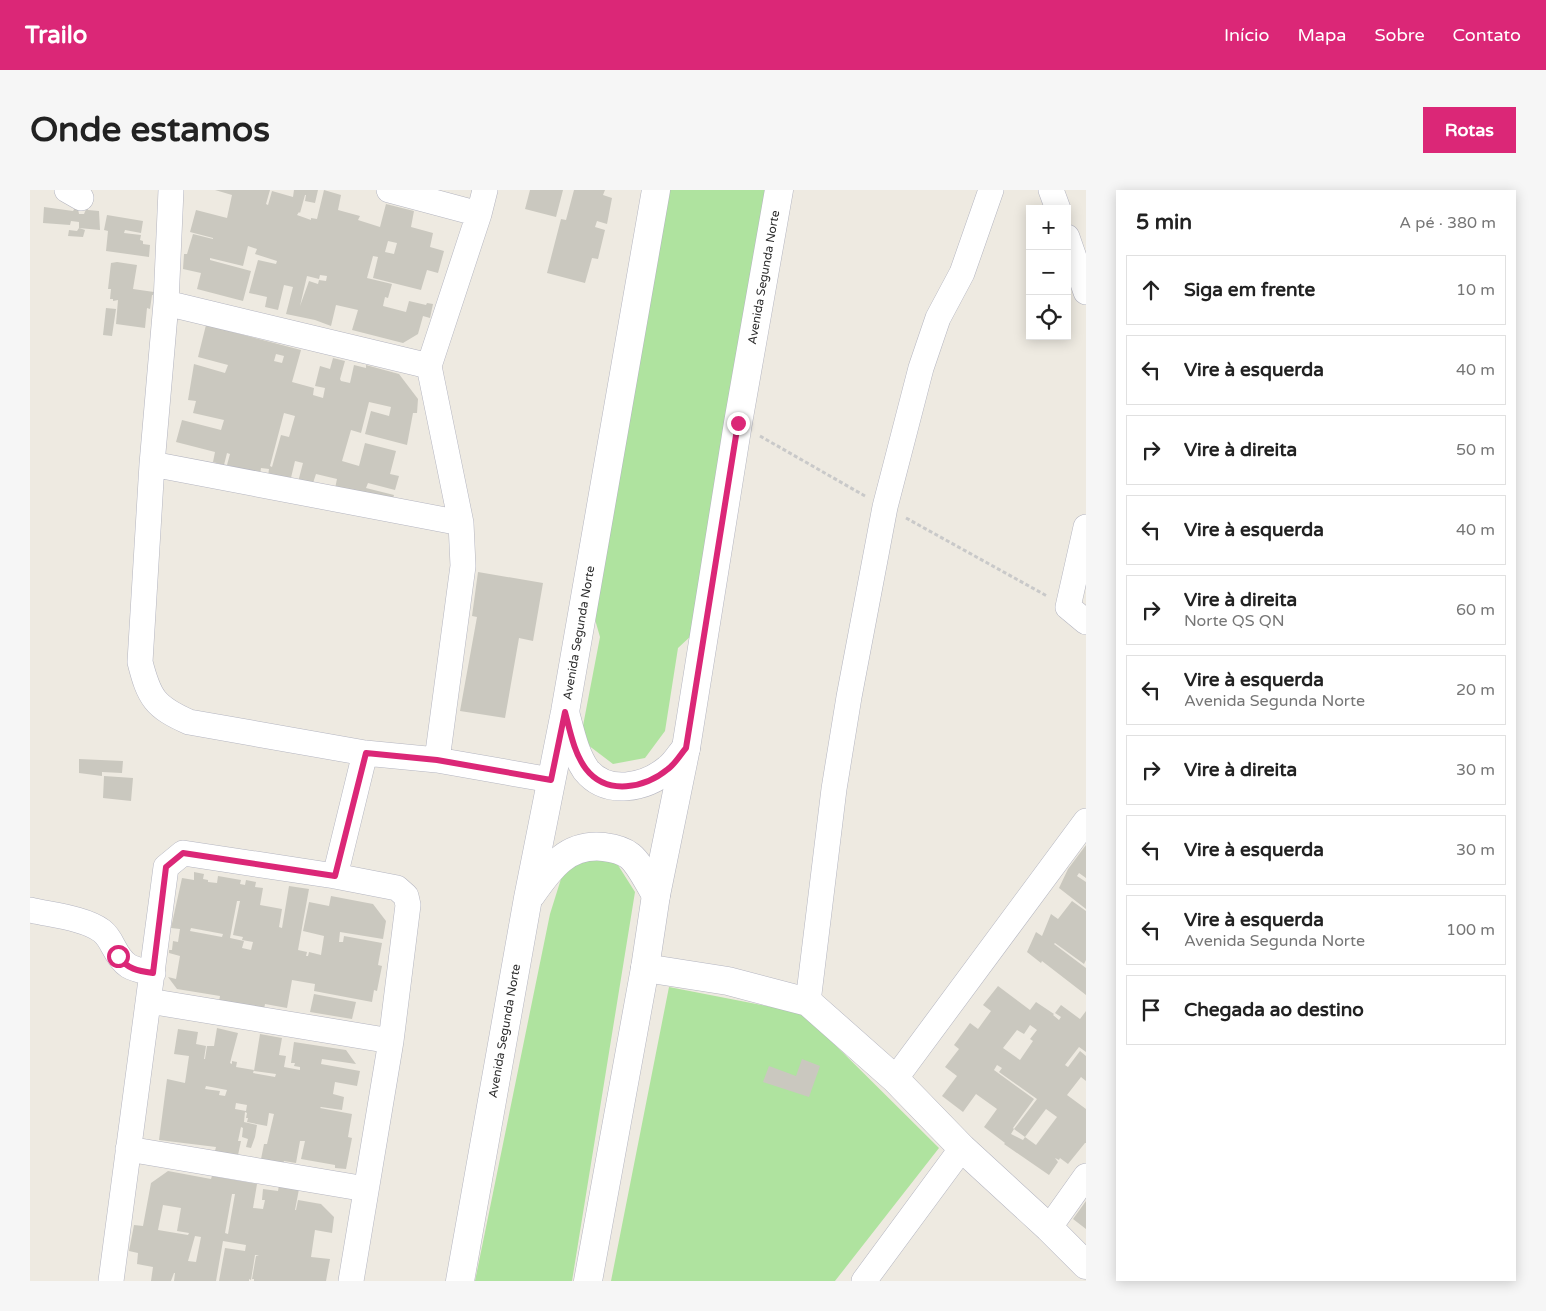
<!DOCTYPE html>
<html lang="pt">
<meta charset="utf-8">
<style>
:root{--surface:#fff;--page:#f6f6f6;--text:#222;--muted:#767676;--line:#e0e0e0;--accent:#db2777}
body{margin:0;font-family:"Varela Round",sans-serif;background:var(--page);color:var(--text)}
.controls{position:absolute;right:15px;top:15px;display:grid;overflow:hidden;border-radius:0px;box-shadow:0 2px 12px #0003}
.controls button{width:45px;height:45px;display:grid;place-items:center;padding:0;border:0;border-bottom:1px solid var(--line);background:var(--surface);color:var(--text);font:25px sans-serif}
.stop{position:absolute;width:15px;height:15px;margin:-11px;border:4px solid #db2777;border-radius:50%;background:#fff}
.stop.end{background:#db2777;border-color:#fff;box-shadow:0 1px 5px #0008}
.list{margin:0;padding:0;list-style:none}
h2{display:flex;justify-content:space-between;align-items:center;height:65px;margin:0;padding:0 20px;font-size:21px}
h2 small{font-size:16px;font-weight:400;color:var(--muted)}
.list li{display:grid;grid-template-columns:32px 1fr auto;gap:15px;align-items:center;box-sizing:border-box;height:70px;margin:0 10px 10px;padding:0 10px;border:1px solid var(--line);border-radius:0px}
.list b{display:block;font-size:19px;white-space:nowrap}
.list p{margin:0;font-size:16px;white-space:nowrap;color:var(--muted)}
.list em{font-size:16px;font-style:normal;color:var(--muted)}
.icon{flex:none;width:28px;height:28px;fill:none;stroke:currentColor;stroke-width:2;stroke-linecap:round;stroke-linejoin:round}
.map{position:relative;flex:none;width:1056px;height:1091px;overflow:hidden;border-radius:0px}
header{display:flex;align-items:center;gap:30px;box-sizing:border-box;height:70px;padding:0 25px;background:var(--accent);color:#fff}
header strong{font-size:24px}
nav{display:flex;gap:28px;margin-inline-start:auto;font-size:18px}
.intro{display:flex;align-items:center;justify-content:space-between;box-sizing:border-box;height:120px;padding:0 30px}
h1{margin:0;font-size:35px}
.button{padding:12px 22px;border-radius:0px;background:var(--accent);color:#fff;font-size:18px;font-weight:700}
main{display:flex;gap:30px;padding:0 30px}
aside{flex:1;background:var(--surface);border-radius:0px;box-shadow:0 2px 12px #0003}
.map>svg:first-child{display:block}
</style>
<header>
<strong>Trailo</strong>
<nav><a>Início</a><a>Mapa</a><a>Sobre</a><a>Contato</a></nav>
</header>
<div class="intro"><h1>Onde estamos</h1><a class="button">Rotas</a></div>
<main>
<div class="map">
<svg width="1056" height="1091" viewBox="0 0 1056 1091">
<rect width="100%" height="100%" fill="#eeeae1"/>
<path fill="#afe39f" d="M639,0H741L663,444L648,458L635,541L615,568L583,574L558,555L552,541L570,447L564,426Z
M561,667L586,672L605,702L542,1091H445L520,724L535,676Z
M639,797L773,823L909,958L805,1091H581Z"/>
<path fill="#cac8bf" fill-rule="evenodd" d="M185,0H240L236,14L238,15L242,1L263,7L264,0H288L285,13L275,11L276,5H275L270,23L269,22L267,25L281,30V28L287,29L294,0L311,5L308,20L330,26L328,30L350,37L356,14L384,21L381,37L403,43L400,57L414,61L408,83L397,80L391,100L343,88L348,67L343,66L337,88L362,94L358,108L355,107L353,116L376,122L379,111L396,115L397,113L403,114L400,128L393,126L388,144L373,153L322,140L328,120L306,115L301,136L285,130L256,124L263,97L254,95L248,120L235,117L237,107L219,103L228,70L246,74L247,71L225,64L227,59L218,56L213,76L180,68V70L221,81L213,111L167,99L171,83L153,79L154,64H157L163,44L183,49V48L160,42L166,20L197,28L202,5ZM358,51L367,53L364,64L355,62ZM290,85L297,86L296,91L289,90L288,94L279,91L270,116L277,86L289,89Z
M500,0H533L526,27L495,19Z
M544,0H575L573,5L582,8L577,34L567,31L565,37L575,40L568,69L562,68L555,93L517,83L531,29L536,30Z
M14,17L43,21L45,18L48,19L49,24H54L57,17L58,20L69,21L70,40L49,38V32L41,31L40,35L13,33Z
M77,25L113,31L111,43L95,40L94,43L111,45L110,50L113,51V54L120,55L119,67L76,61L78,41L74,40Z
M49,38L55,40L53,47L38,46L39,40L47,41Z
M87,72L107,75L103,99L124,102L123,105H122L120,119L117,118L115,138L86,134L88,110L83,111V109H80L81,99H78L81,73Z
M76,118L86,119L82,146L73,145Z
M176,135L271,160L262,192L284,198L283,205L293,208L295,198L285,196L290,176L300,179L303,168L315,171L310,189L311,191L320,193L324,175L336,178V175L369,184L388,209L387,223H383L377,255L335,244L341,221L359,226L361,217L339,212L331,243L321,240L312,271L329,276L335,253L366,261L360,284L369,286L365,300L338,293L336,298L364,305L360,318L304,303L307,289L286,284L282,296L268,292L273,273L265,271L260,292L238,286L239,279L231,278L230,284L197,275L200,264L197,263L194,275L183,272L185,262L146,252L152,230L191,240L194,230L163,223L166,211L158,210L164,174L195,183L198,175L168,167ZM246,164L254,166L252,173L244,171ZM254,223L265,226L259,247L251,245L242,277L240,276Z
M448,382L513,393L503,451L489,448L475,528L430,521L447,427L442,426Z
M49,569L93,571L92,583L72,582V586L49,583Z
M74,586L103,588L101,611L73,608Z
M1056,655V688L1049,683L1047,686L1056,692V719L1029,698L1038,679Z
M164,682L174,684L173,689L178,690V692L187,693L188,686L211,690L210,694L215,695L216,690L226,692L225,697L233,698L230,715L252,719L249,737L252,738L259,696L279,699L268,760L277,762L276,766H278L279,762L291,765L294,746L273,741L279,712L299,716L301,706L343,714L356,731L353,749L310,742L309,752H313L314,746L352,753L348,775L352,776L347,801L344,800L342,812L284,801L285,794L262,790L257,818L235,814L234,820L189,812L190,806L147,799L138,787L146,789L150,766L139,763V760H142L143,751L148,752L150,739L141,738L152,688L164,690ZM207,711H210L203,745L213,747L212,750L223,752L221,760L212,758L214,751L200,748ZM161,738L193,744L192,747L160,741Z
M1042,711L1056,721V770L1054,774L1025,753L1024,754L1056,778V805L1012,771L1011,773L997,762L1006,742L1012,746L1021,724L1028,729Z
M968,796L1000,820L1006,812L1024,824L1023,825L1029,830L1031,827L1025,823L1031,815L1050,829L1056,821V862L1049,857L1035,875L1038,877L1050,861L1056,866V891L1051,887L1037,905L1056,919V953H1055L1038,974L1030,968L1029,970L1025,968L1028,972L1019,985L974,954L975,953L954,937L967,919L946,904L933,922L912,906L927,886L915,877L929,859L924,855L940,833L948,839L961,821L953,815ZM1000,835L1007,840L1000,849L1003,851L990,870L973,858L987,840L994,844ZM967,875L972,878L969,882L1007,909L984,939L983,938L1004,909L964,880ZM1016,919L1027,927L1006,955L995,947L993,950L981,944L984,939L995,947Z
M284,804L326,812L322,829L280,822Z
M187,838L208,843L200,873L202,874V871L207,872L206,877L224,880L223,883L245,887L246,884L224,881L230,844L252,848L249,865L256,866L254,877L270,880V877L264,876L265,873H261L264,852L316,860L326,874L292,869L291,874L330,881L327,896L305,892L303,904L314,907L312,920L291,917L290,918L322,924L318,947L322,948L316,979L305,978V975L271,969L275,951H270L266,973L254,971L253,975L231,969L234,954H237L244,924L239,923L237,936L217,932L218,928H216L217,923L215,922L214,932L227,935L225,947L221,958L216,957L218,949L212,947L213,938L211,937L208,951H211L208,965L185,961L186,957L129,950L137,889L155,893L159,866L144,864L148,839L168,842L166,854L176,856L174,869H175L177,856H184ZM176,896L197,900L195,906L189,905L190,901L175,899ZM206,913L217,915L216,921L205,919Z
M772,869L790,876L779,907L733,892L739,876L766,886Z
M138,981L181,989L182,986L227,994L223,1018L233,1019L235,1010H232L233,999L248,1001L249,995L269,999L265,1020H266L268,1010L291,1014L304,1027L302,1043L285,1040L281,1067L300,1069L296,1091H224V1089H222L226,1066L229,1065H225L221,1090L219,1089V1091H189L195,1058L215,1061L216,1055L193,1051L186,1091H144L145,1083H144L141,1091H121L123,1077L107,1074L108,1063L99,1061L104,1035L113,1036L121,993ZM202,1004H205L198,1044L195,1043ZM133,1015L151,1018L147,1041L159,1043L158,1045L128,1040ZM165,1046L171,1047L166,1072L158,1071Z
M1056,1011V1039L1043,1029Z"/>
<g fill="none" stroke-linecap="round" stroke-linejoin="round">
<g stroke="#b4b5c0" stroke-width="26">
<path id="minor" d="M37,0L51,8
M141,0L136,113L122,274L110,472C119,508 125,517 159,532L335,563L407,570L521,590
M359,0L449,24
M1021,0L1028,19
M1037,47L1056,102
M136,113L399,176
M122,274L431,333
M1056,337L1038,417L1056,432
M407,570L433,376L431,333L399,176L449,24L455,0
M305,686L335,563
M0,720C21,725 55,728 72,741C77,745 80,750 83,756C94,777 100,779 123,783
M119,811L361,851
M778,812L804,599L819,507L855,317L891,178L908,128L932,83L961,0
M865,889L1056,631
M98,959L336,999
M1019,1038L1056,986
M81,1091L136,677L153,663L305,686L367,698L376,706L378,715L361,851L321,1091
M834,1091L932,958"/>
</g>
<g stroke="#b4b5c0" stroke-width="29">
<path id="tertiary" d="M615,778L698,791L778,812L865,889L932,958L1019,1038L1056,1075"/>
</g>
<g stroke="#b4b5c0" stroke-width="29">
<g id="secondary">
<path d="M536,526C541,544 545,564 556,580C577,606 615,598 638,579C645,574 650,565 656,558"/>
<path d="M501,705C520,678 537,653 574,657C582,658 594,661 600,666C610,674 619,694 626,705"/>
<path id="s1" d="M430,1091L498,708L535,522L626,0"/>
<path id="s2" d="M558,1091L615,778L626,705L656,558L708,233L749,0"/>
</g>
</g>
<path stroke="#c9c9c9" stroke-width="3" stroke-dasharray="4 2.5" stroke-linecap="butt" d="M730,246L835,306
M876,328L1017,406"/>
<use href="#minor" stroke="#fff" stroke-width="25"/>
<use href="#tertiary" stroke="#fff" stroke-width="28"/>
<use href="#secondary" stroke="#fff" stroke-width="28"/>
</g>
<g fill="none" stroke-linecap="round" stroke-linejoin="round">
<path stroke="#db2777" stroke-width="6" d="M88,766C97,779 108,781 123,783L136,677L153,663L305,686L336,563L407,570L521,590L535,522C540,541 544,563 556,579C577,606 615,598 638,579C645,574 650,565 656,558L708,233"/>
</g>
<g text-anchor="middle" stroke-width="4" stroke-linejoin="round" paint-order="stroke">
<g font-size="12" fill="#2e2e2e" stroke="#fff">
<text dy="4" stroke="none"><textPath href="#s2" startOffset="1019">Avenida Segunda Norte</textPath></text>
<text dy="4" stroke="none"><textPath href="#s1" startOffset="659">Avenida Segunda Norte</textPath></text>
<text dy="4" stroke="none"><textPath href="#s1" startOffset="254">Avenida Segunda Norte</textPath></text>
</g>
</g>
</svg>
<div class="controls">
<button>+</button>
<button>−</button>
<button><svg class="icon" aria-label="locate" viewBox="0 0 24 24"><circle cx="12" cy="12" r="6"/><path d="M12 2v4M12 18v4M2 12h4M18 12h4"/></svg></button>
</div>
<div class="stop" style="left:88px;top:766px"></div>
<div class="stop end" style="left:708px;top:233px"></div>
</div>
<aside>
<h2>5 min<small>A pé · 380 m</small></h2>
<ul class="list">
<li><svg class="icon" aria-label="ahead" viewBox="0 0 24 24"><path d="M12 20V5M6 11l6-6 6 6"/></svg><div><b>Siga em frente</b></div><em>10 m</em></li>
<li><svg class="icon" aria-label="left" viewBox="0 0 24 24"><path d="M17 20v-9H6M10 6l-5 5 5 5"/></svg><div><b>Vire à esquerda</b></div><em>40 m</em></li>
<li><svg class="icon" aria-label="right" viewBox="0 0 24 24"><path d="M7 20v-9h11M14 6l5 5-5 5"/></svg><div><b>Vire à direita</b></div><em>50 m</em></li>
<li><svg class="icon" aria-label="left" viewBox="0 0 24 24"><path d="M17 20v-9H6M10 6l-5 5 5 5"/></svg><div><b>Vire à esquerda</b></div><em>40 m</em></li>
<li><svg class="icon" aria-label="right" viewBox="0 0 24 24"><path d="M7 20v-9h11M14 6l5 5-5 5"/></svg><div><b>Vire à direita</b><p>Norte QS QN</p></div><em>60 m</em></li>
<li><svg class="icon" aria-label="left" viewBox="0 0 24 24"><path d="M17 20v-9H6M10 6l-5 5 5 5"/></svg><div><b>Vire à esquerda</b><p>Avenida Segunda Norte</p></div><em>20 m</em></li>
<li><svg class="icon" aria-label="right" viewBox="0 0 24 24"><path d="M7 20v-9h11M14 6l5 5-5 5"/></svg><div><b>Vire à direita</b></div><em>30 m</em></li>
<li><svg class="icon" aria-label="left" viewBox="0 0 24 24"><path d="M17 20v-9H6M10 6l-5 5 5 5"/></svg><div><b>Vire à esquerda</b></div><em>30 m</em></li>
<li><svg class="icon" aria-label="left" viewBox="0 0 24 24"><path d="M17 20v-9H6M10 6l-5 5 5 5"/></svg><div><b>Vire à esquerda</b><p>Avenida Segunda Norte</p></div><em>100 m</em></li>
<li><svg class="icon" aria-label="arrive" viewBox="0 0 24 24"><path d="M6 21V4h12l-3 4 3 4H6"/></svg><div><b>Chegada ao destino</b></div></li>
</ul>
</aside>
</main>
